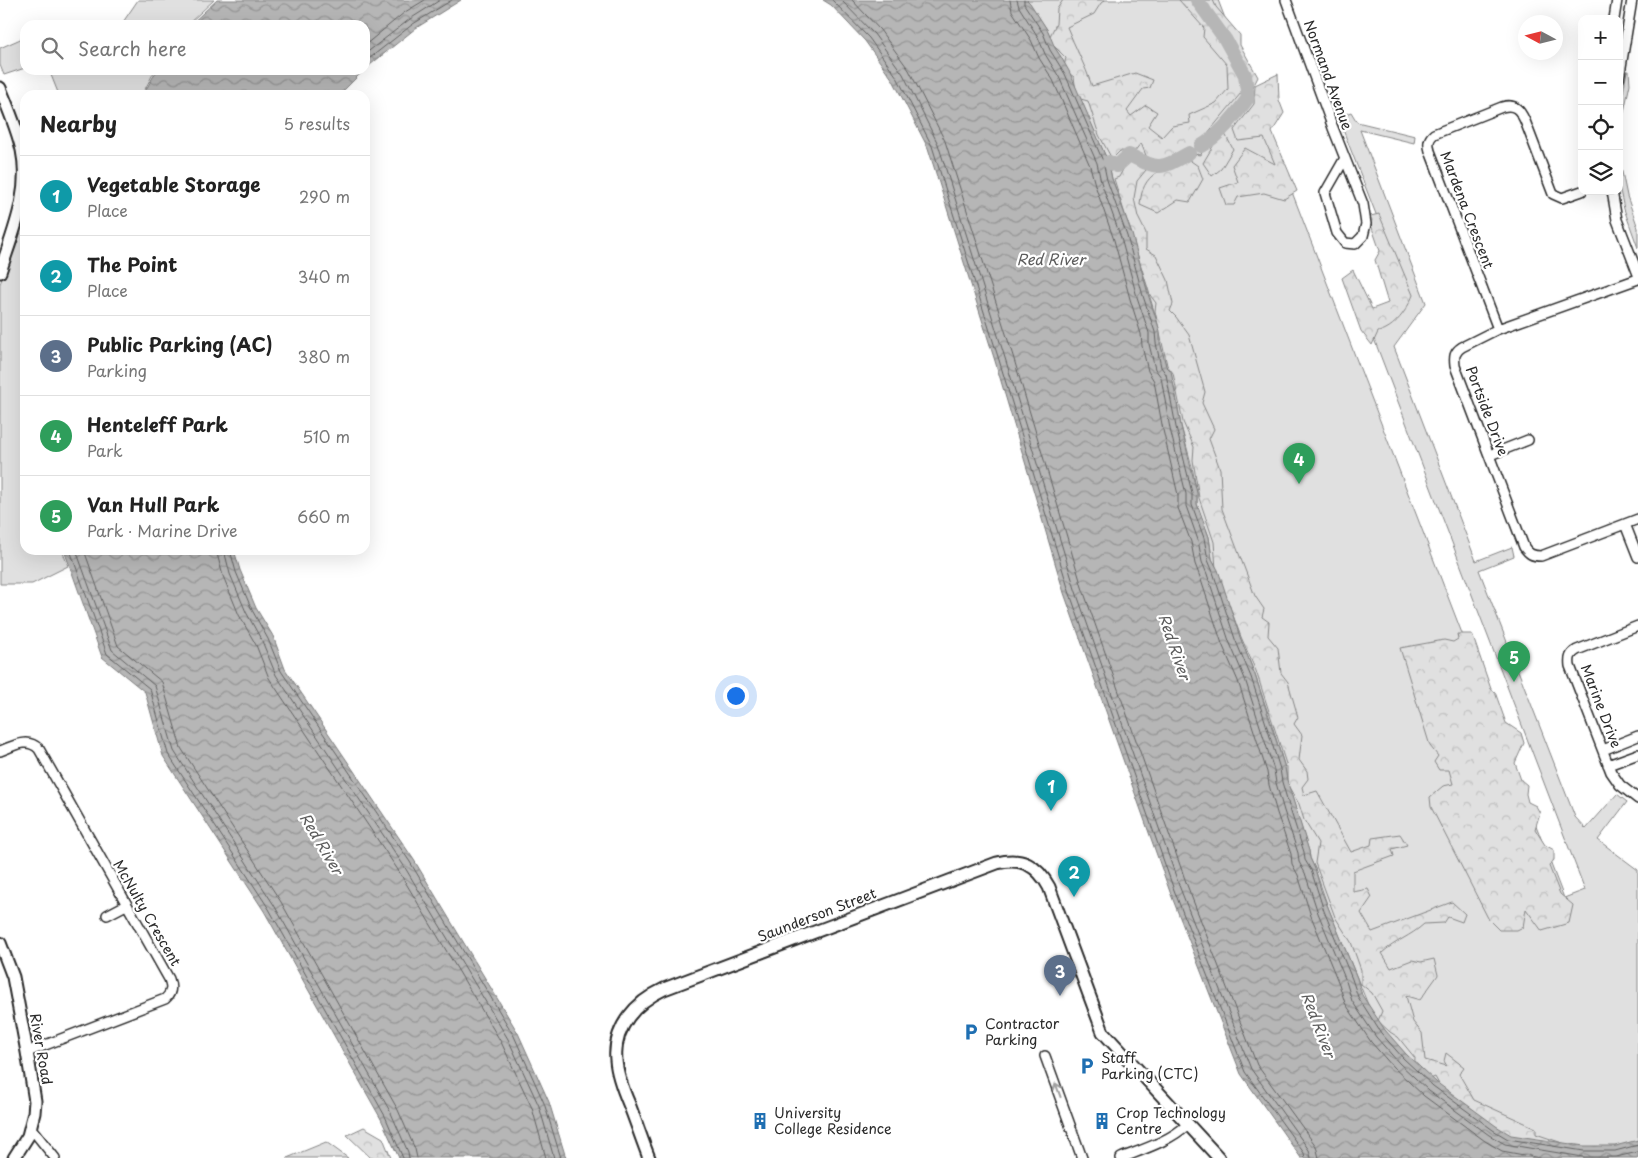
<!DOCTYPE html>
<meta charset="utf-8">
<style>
:root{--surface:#fff;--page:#f6f6f6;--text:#222;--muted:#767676;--line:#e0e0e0;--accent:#b45309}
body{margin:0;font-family:"Playpen Sans",sans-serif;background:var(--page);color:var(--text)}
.controls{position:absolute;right:15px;top:15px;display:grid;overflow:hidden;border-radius:10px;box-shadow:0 5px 20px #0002}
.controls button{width:45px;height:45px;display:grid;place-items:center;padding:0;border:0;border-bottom:1px solid var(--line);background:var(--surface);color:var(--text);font:25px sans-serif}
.compass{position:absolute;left:1518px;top:15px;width:45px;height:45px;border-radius:50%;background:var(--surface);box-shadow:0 5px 20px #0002;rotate:277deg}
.you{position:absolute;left:735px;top:695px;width:18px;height:18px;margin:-12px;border:4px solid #fff;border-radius:50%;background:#1a73e8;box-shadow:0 0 0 8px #1a73e833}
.badge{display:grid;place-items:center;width:32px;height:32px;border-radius:50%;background:var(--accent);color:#fff;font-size:16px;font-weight:700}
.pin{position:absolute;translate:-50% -41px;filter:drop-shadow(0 1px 2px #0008)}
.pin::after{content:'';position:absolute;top:26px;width:18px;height:15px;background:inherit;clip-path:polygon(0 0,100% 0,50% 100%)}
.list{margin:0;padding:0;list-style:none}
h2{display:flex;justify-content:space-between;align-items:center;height:65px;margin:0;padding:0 20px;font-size:21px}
h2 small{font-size:16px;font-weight:400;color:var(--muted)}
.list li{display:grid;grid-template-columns:32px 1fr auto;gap:15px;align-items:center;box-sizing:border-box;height:80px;padding:0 20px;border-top:1px solid var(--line)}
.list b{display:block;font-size:19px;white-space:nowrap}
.list p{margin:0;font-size:16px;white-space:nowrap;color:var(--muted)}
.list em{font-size:16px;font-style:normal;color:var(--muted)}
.icon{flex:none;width:28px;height:28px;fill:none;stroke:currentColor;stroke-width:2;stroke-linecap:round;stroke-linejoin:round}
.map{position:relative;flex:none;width:1638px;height:1158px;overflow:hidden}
.search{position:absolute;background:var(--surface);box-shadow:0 5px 20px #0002;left:20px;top:20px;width:350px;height:55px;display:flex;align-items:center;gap:12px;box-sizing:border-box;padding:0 18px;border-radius:15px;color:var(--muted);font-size:19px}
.panel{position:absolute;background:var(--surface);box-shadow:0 5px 20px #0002;left:20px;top:90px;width:350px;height:465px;border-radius:15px}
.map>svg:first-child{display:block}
</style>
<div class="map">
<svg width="1638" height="1158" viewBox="0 0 1638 1158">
<defs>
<pattern id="forest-crowns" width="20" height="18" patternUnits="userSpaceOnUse" patternTransform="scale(1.25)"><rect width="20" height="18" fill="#e0e0e0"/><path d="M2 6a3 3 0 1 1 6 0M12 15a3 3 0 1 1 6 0" fill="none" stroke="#c0c0c0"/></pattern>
<pattern id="water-waves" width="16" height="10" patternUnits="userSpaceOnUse" patternTransform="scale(1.25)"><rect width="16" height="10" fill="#b6b6b6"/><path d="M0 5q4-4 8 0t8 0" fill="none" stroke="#949494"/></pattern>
</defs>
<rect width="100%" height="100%" fill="#fff"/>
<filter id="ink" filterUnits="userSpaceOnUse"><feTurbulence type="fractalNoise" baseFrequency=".02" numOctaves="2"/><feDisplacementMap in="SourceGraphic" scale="10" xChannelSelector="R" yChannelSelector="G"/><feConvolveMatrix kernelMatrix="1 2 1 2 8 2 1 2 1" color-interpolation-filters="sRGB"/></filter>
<g filter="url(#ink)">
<path fill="#e0e0e0" stroke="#868686" d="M138,0H214L187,25H121Z
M1027,0H1218L1564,898L1585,890L1366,318L1410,301L1338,117L1351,112L1357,122L1415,136L1414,143L1360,130L1426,303L1394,347L1476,561L1512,547L1514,556L1479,570L1575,817L1586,829L1617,794L1627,802L1598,840L1638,870V1153L1585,1157L1465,1113L1376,1024L1329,910L1315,869L1310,858L1309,851L1295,808L1287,780L1285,768L1271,722L1255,675L1240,637L1218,570L1212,559L1209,537L1197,504V493L1192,467L1181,426L1175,389L1166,366L1160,342V331L1122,204L1112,179L1108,159L1105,155L1061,57L1055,48L1048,31Z
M25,37V68L4,75L0,65V48Z
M49,70H68L69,73L75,70H155L142,95H59Z
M1627,71H1629L1630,84L1623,116L1620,151L1621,167L1627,196L1638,228V248L1624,209L1619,186V114Z
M25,204V550H62L68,566L32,584H0V284L24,213Z
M326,1142L348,1158H287Z"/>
<path fill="url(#forest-crowns)" stroke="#868686" d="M1063,0H1105L1101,3L1094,14L1067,27C1075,47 1085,65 1092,86L1135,73L1153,80L1150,88L1143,89L1127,111L1131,116L1146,105L1157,112L1148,126L1162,137L1172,126L1190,123L1189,115L1216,103L1228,89L1227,65L1203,37L1204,28L1179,0H1213L1216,7L1240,35V45L1258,77L1251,91L1241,93L1207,134L1201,155L1182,153L1165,162L1147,158L1141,143L1134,152L1120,151L1112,159L1099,135L1088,101L1077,98L1074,77L1063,69L1066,58L1048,40L1056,24L1057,9Z
M1278,74L1279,100L1284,113L1272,132L1297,191L1284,199L1264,193L1238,197L1234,205H1226L1220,188L1238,182L1232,165L1245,148L1275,164L1264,138L1238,141L1234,130L1254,104L1255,85Z
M1225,134L1233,149L1221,169L1212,176L1203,163L1219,136Z
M1129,158L1137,161L1146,170L1137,181L1134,198L1138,217L1146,233V249L1156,255L1168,280L1173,304L1170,311L1176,317L1189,335L1205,392L1202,403L1214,429L1209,439L1220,469L1222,509L1255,596L1264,609L1262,617L1269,622L1268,636L1278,648L1281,673L1288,682L1298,717L1294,724L1302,735L1299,760L1307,771L1308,779L1302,787L1304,795L1317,791L1351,852L1371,845L1372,838L1400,834L1407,845L1392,849L1394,856L1353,871V892L1368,889L1372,897L1361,913L1372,932L1452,902L1465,914L1462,922L1448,917L1444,923L1424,924C1411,936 1395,941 1382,953L1391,968L1412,960L1421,962L1434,959L1438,975L1420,1000L1406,996L1413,1022L1422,1033L1425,1060L1447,1066L1444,1061L1446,1053L1464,1067L1459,1074L1474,1100L1536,1128V1134L1571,1146L1516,1140L1445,1095L1435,1077L1423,1082L1414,1072L1415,1058L1398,1037L1390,1032L1378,1021L1382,1011L1372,993L1361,984V970L1351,942L1335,917L1315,863L1318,843L1304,820L1299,804L1287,784V767L1256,671L1241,637L1216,569L1214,542L1199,498L1193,460L1194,447L1183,422L1173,373L1167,365L1155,311L1156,303L1150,295L1114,179L1119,177Z
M1188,159L1198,166L1203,179L1190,202L1178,200L1158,213L1140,205C1142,172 1162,170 1188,159Z
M1379,214L1413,295C1407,310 1395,328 1378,332L1372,345L1361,331L1342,278L1353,270L1372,309L1388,303L1375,260L1380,251L1371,225L1360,227L1362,218Z
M1457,634H1472L1491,689L1495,692L1506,723L1521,733L1524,743L1515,763L1521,780L1527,785L1526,794L1528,802L1536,806L1540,813L1535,829L1545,845L1554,850V860L1549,866L1560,894L1573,905L1569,923L1542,931L1526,909L1523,927L1517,930H1499L1489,920L1431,807L1430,797L1443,786L1453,784L1449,770H1439L1434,762L1438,756L1430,746L1400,648L1444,640L1453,642L1458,639Z
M364,1127L383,1138L391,1158H371L347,1135Z"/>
<path fill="url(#water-waves)" stroke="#7e7e7e" d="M217,0H461L416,28L365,69V25H190Z
M823,0H1027L1030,3L1048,31L1055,48L1061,57L1069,71L1105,155L1108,159L1112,179L1132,234L1148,294L1160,331V342L1166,366L1171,371L1181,426L1197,493V504L1209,537L1212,559L1218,570L1240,637L1255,675L1285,768L1287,780L1309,851L1310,858L1315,869L1321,890L1357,978L1362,995L1385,1030L1406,1054L1436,1082L1496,1126L1511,1135L1584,1146H1615L1638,1140V1158H1301L1241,1074L1170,892L1064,593L995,361L928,148L893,80L865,41L831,5Z
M157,70H364L339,95H143Z
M64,550H234L240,570L256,608L273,636L285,669L414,860L518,1033L549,1102L566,1158H399L381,1119L264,911L163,756L145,692L102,657Z"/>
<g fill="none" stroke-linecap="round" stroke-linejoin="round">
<path stroke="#636363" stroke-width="1" d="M832,0L869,38L897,77L932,146L999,360L1069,591L1174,890L1245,1072L1304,1153L1305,1158
M841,0L874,34L903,74L938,144L1005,358L1075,589L1180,888L1251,1069L1309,1150L1311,1158
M852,0L880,30L909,70L945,141L1013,356L1082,587L1187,885L1257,1065L1316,1146L1319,1158
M1010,0L1012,11L1031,40L1039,58L1053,80L1090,166L1095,185L1114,240L1130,299L1141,334L1142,346L1148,371L1154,381L1163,430L1178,495V508L1191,542L1195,564L1200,577L1222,644L1238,681L1253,728L1267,772L1269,785L1277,813L1291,854L1292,864L1298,875L1311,916L1339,984L1345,1003L1371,1042L1393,1067L1424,1096L1485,1141L1502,1151L1540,1158
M1017,0L1019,7L1038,37L1045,54L1059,77L1097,163L1101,182L1121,238L1137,297L1149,333V344L1155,369L1161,377L1170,429L1186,494V506L1198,540L1202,562L1207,574L1229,641L1245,679L1260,726L1274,770L1276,783L1284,811L1298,853L1299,862L1305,873L1318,913L1346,981L1352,1001L1376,1037L1399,1063L1429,1091L1489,1135L1505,1144L1583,1157H1616L1638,1152
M1024,0V4L1043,33L1050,50L1065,74L1103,161L1107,180L1127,236L1143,296L1155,332L1156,343L1161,367L1166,374L1176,427L1192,493V505L1204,538L1208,560L1213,572L1235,639L1251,677L1266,724L1280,769L1282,782L1290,809L1304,852L1305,860L1311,870L1324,911L1352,979L1358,997L1381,1033L1403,1058L1433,1086L1493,1130L1508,1139L1584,1151H1615L1638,1145
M365,45L405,12L425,0
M365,54L410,19L440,0
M365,62L413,24L452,0
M70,550L107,654L150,689L168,754L269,909L385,1116L403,1158
M76,550L112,650L155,686L174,751L274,905L391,1113L408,1152L409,1158
M84,550L118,646L162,682L181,748L281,902L398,1110L415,1149L417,1158
M216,550L223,576L239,615L256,645L269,678L398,870L501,1042L532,1108L546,1158
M224,550L230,574L246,612L262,641L276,675L404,866L508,1039L539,1106L554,1158
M230,550L236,572L252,610L268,639L281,671L410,862L514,1036L544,1103L561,1158"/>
<path stroke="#b6b6b6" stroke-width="14" d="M1197,0L1225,39L1245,75L1248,98C1235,116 1220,135 1201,146
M1109,162L1117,166L1129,155C1160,170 1159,170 1189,153"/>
<g stroke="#2b2b2b" stroke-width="12">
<path id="minor" d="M1286,0L1333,128L1363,204L1366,224L1363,236L1355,244L1345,243L1337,233L1325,193L1345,158
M1614,19L1617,0
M1619,79L1632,0
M1612,191L1617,220L1638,274
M1638,279L1498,329L1462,347C1454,352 1454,357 1455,366L1524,547C1529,554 1532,556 1541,556L1638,519
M1498,329L1430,151C1428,144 1428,139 1434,134L1502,107C1515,103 1520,110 1525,121L1553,194L1562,198L1582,191
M1490,455L1528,440
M1625,524L1638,557
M1638,626L1577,650C1570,654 1569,658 1570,666L1611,772L1620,785L1638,799
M1603,750L1638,736
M0,751C14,746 27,737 39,749L169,979C172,987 172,993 165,999L27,1052
M1608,765L1638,754
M107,915L126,905
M1045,1056L1082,1158
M31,1128L55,1158
M1121,1158C1144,1149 1170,1141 1188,1124"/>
</g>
<g stroke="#2b2b2b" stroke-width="15">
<path id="tertiary" d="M0,88C8,108 17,128 22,150C31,192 13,232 0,272
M0,943L13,977L27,1052L35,1101L34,1113L28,1136L14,1158
M649,1158C642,1140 636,1122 629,1104C623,1090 617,1075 616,1060C613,1027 636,1002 664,989L997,863C1022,857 1037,865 1049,887L1103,1032L1219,1158"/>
</g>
<use href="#minor" stroke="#fff" stroke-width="9"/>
<use href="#tertiary" stroke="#fff" stroke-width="11"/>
</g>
<defs><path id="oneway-shaft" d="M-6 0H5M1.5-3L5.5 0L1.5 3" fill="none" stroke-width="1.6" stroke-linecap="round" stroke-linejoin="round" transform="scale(1.25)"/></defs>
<use stroke="#a0a0a0" href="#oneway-shaft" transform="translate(1058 1090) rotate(-110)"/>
</g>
<defs>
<g id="parking-bare" transform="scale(1.35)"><path d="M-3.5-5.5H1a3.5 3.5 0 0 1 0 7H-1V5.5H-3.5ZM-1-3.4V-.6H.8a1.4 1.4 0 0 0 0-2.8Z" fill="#1f6fb2" stroke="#fff" stroke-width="2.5" paint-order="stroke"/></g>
<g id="building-bare" transform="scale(1.35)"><path d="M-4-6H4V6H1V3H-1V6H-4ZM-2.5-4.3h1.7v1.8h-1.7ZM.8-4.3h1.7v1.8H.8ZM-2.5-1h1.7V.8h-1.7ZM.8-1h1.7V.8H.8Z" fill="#1f6fb2" stroke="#fff" stroke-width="2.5" paint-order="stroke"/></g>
</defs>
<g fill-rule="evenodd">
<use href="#parking-bare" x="971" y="1032"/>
<use href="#parking-bare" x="1087" y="1066"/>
<use href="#building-bare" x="760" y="1121"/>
<use href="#building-bare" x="1102" y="1121"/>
</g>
<g text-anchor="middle" stroke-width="4.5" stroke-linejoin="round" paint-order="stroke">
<g font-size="14" fill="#2b2b2b" stroke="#fff">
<text transform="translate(1328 75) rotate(70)" y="5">Normand Avenue</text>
<text transform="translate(1467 210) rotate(69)" y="5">Mardena Crescent</text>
<text transform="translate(1487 411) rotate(69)" y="5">Portside Drive</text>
<text transform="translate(1601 706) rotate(69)" y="5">Marine Drive</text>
<text transform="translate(147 913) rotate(60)" y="5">McNulty Crescent</text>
<text transform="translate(817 915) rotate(-21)" y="5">Saunderson Street</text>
<text transform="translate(41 1049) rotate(80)" y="5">River Road</text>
</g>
<g font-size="14" fill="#2b2b2b" stroke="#fff" text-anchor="start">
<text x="985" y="1029">Contractor<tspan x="985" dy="16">Parking</tspan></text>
<text x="1101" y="1063">Staff<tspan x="1101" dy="16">Parking (CTC)</tspan></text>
<text x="774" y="1118">University<tspan x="774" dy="16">College Residence</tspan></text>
<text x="1116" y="1118">Crop Technology<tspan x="1116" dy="16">Centre</tspan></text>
</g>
<g font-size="15" font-style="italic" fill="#5c5c5c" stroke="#fff">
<text x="1051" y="265">Red River</text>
<text transform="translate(1174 647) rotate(71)" y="5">Red River</text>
<text transform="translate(321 844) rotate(59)" y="5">Red River</text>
<text transform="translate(1318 1025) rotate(69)" y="5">Red River</text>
</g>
</g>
</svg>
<div class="controls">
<button>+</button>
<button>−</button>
<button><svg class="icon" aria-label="locate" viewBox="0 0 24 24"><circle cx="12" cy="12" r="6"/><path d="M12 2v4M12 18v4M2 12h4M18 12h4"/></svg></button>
<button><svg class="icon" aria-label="layers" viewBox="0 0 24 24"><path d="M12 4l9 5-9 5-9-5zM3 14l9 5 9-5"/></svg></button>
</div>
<svg class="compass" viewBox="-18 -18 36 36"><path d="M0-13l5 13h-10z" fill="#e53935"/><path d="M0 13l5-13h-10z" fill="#767676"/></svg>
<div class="you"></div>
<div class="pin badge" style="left:1051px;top:811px;background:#0f9aa8">1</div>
<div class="pin badge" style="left:1074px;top:897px;background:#0f9aa8">2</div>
<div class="pin badge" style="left:1060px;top:996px;background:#5c6f8a">3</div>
<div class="pin badge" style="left:1299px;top:484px;background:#2e9e5b">4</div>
<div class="pin badge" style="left:1514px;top:682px;background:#2e9e5b">5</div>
<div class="search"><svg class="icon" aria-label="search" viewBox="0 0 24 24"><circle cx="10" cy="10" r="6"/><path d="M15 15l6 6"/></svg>Search here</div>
<section class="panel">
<h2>Nearby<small>5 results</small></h2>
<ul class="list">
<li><span class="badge" style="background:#0f9aa8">1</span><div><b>Vegetable Storage</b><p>Place</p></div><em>290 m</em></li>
<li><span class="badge" style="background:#0f9aa8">2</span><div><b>The Point</b><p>Place</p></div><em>340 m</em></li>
<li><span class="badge" style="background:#5c6f8a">3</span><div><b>Public Parking (AC)</b><p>Parking</p></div><em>380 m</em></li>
<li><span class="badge" style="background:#2e9e5b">4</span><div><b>Henteleff Park</b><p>Park</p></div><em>510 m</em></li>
<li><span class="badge" style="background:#2e9e5b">5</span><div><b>Van Hull Park</b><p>Park · Marine Drive</p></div><em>660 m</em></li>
</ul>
</section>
</div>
